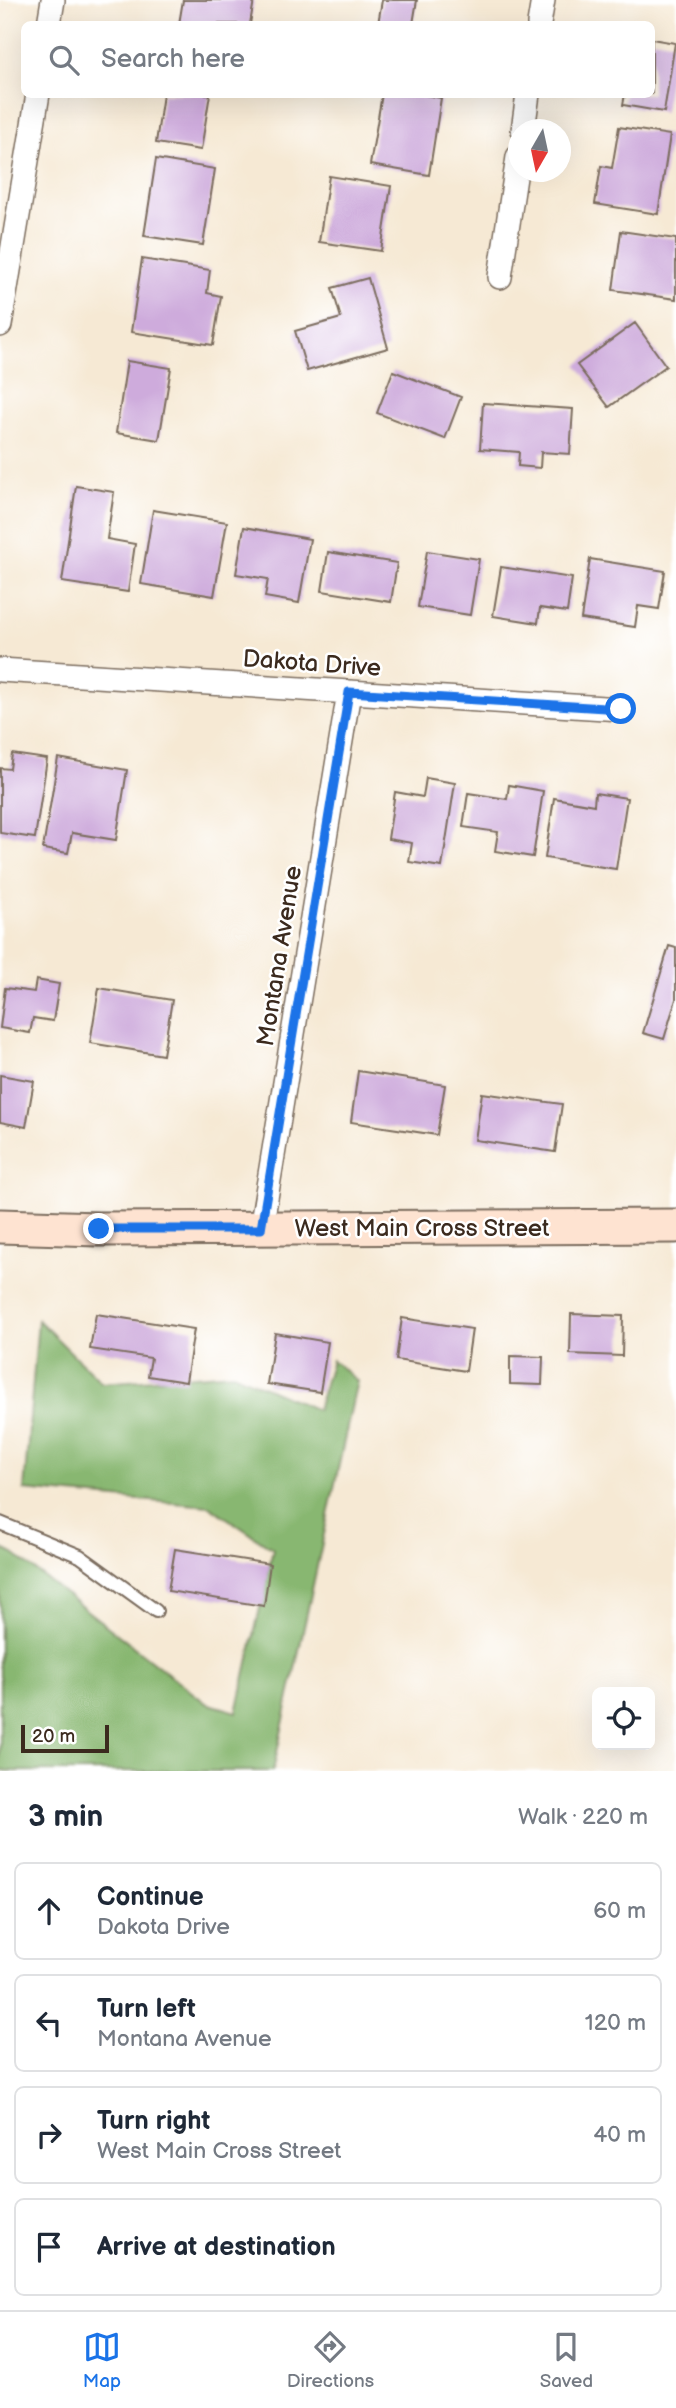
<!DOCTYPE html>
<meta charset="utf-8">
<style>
:root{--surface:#fff;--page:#f2f2f3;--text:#1f2937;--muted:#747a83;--line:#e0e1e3;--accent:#1a73e8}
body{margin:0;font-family:"Balsamiq Sans",sans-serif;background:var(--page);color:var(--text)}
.controls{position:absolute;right:21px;bottom:21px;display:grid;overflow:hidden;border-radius:10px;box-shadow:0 7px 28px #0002}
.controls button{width:63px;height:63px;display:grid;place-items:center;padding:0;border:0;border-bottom:2px solid var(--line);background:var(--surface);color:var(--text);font:35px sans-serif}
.compass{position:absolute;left:508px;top:119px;width:63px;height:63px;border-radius:50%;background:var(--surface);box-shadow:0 7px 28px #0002;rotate:189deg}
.scale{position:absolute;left:21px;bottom:18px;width:88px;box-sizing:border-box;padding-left:7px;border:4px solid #3b2a1e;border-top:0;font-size:19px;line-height:24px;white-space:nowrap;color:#3b2a1e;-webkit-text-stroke:5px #fff;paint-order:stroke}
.stop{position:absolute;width:21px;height:21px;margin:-16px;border:5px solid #1a73e8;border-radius:50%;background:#fff}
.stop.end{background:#1a73e8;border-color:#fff;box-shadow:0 2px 7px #0008}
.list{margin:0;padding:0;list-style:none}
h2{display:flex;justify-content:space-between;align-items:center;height:91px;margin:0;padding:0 28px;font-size:30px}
h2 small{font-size:23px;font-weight:400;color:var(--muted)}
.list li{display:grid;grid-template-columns:46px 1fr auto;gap:21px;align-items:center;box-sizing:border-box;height:98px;margin:0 14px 14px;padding:0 14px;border:2px solid var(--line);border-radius:10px}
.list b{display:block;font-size:26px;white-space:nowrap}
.list p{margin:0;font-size:23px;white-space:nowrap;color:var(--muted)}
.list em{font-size:23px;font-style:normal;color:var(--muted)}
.icon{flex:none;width:38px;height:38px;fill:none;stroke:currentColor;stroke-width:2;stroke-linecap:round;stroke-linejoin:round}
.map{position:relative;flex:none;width:676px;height:1771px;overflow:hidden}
.search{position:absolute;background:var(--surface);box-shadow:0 7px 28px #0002;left:21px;right:21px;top:21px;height:77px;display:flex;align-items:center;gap:18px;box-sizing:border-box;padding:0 24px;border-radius:10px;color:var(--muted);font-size:26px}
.sheet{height:539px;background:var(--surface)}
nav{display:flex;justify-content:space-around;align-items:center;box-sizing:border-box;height:98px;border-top:2px solid var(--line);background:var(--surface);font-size:19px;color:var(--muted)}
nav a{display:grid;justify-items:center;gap:4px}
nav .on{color:var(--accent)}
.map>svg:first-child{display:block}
</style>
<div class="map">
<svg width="676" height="1771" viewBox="0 0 676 1771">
<rect width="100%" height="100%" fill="#fff"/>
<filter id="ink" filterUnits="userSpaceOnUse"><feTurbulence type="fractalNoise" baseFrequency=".0143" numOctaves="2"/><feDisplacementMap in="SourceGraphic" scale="14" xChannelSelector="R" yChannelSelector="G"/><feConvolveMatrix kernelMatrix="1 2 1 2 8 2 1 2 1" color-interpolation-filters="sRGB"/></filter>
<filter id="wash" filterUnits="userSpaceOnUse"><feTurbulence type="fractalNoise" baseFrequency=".00686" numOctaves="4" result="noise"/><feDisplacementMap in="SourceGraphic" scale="28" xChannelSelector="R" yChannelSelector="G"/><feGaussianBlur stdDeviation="1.57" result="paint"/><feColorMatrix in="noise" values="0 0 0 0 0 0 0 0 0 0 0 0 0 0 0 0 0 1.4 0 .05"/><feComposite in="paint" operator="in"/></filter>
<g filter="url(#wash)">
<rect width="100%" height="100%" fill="#f6e9d4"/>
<path fill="#88b771" stroke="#627048" stroke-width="2" d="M38,1320L102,1383L233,1373L317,1410L332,1360L357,1381L273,1771H0V1548L14,1554L206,1703L237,1712L273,1549L209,1506L24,1490Z"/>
<g id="blocks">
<path fill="#ceabdc" d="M183,0H254L250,24H179Z
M382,0H417L413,24H378Z
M652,39L675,43L664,112L623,105L625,94H652Z
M163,94H210L201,150L156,143Z
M382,94H420L441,98L429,175L370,165Z
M619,127L670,135L658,214L595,204L601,166L612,168Z
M156,159L215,169L203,245L144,236Z
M329,176L391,186L381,251L319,242Z
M621,231L676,239V299L613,290Z
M142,259L210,270L207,293L221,296L213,345L131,332Z
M368,278L388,348L307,371L295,331L341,318L332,288Z
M635,323L666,366L609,407L577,365Z
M127,361L171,368L159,440L116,433Z
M393,371L461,397L445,439L377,413Z
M483,403L573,409L570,454L541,452L540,468L518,466L519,452L480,449Z
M76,486L114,492L107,539L135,544L128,592L62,582Z
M153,510L227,522L214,596L141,584Z
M244,527L310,539L299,603L265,597L268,579L236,574Z
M427,551L479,559L470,615L418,607Z
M328,552L397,563L391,602L322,591Z
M590,559L665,571L659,609L638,606L635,627L581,619Z
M501,567L572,578L567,612L540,608L538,623L493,616Z
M12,754L47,759L35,838L0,833V768L10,769Z
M58,758L127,770L116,840L72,833L68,853L43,849Z
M426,778L455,783L442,867L409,862L412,843L388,839L395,792L423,797Z
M509,785L543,791L533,857L495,851L498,832L463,827L468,793L507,799Z
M595,793L627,798L616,869L545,858L554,798L594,805Z
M669,946L676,948V999L664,1039L643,1033Z
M36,980L59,984L53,1021L33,1018L30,1033L0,1028L5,988L34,992Z
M99,988L172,1000L163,1055L90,1043Z
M358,1071L445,1085L437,1135L351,1122Z
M0,1075L34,1081L26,1127L0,1122Z
M482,1093L562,1104L555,1152L475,1140Z
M96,1314L194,1329L186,1382L148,1376L151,1358L90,1349Z
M571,1314L623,1316L622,1356L570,1354Z
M402,1318L472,1329L466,1371L396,1360Z
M275,1333L328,1342L320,1392L267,1384Z
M510,1356L543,1357L542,1385L510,1384Z
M175,1549L270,1564L264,1606L168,1591Z"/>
</g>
</g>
<g filter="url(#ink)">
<use href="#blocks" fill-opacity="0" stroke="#7c6d5e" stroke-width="2"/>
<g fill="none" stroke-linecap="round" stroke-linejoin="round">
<g stroke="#7c6d5e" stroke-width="16">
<path id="lane" d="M0,1523L80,1556L156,1611"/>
</g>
<g stroke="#7c6d5e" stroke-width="26">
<path id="street" d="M49,24L53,0
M539,24L543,0
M523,130L528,94
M500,277L518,157
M0,325L38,94
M0,670L621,709
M261,1229L349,692"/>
</g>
<g stroke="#7c6d5e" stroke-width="37">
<path id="secondary" d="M0,1226L98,1229L676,1226"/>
</g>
<use href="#lane" stroke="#fff" stroke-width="12"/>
<use href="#street" stroke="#fff" stroke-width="23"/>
<use href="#secondary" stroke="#fee3d1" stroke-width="33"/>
</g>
</g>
<g fill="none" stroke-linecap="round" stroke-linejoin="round" filter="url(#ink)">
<path stroke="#1a73e8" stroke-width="9" d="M99,1229H261L349,692L621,709"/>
</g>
<g text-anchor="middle" stroke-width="5" stroke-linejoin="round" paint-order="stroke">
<g font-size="24" fill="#3b2a1e" stroke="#fff">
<text transform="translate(312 663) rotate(4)" y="8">Dakota Drive</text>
<text transform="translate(279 956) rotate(-81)" y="8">Montana Avenue</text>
<text x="422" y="1236">West Main Cross Street</text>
</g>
</g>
</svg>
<div class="controls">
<button><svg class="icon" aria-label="locate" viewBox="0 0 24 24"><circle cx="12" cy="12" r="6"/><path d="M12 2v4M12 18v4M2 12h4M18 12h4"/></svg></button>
</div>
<svg class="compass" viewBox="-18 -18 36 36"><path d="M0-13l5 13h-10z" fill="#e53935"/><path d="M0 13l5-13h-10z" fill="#747a83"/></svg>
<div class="scale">20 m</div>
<div class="stop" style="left:621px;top:709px"></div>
<div class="stop end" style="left:99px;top:1229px"></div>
<div class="search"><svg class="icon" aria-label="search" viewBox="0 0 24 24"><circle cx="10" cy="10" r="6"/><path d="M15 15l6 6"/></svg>Search here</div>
</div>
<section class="sheet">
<h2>3 min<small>Walk · 220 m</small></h2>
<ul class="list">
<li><svg class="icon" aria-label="ahead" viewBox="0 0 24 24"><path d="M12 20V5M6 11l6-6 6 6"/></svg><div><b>Continue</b><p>Dakota Drive</p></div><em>60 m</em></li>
<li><svg class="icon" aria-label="left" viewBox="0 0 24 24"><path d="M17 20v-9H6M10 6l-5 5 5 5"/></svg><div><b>Turn left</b><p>Montana Avenue</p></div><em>120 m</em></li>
<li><svg class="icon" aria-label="right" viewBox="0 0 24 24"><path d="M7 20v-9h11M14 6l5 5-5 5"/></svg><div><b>Turn right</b><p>West Main Cross Street</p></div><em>40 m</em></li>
<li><svg class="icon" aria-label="arrive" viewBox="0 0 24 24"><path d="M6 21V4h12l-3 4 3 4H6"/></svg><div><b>Arrive at destination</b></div></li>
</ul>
</section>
<nav>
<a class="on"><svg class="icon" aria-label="map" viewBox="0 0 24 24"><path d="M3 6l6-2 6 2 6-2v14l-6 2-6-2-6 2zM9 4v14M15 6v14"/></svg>Map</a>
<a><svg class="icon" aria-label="directions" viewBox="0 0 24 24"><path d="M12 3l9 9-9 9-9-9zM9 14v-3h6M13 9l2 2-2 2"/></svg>Directions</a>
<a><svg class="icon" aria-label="saved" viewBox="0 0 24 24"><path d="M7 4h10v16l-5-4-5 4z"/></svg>Saved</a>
</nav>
